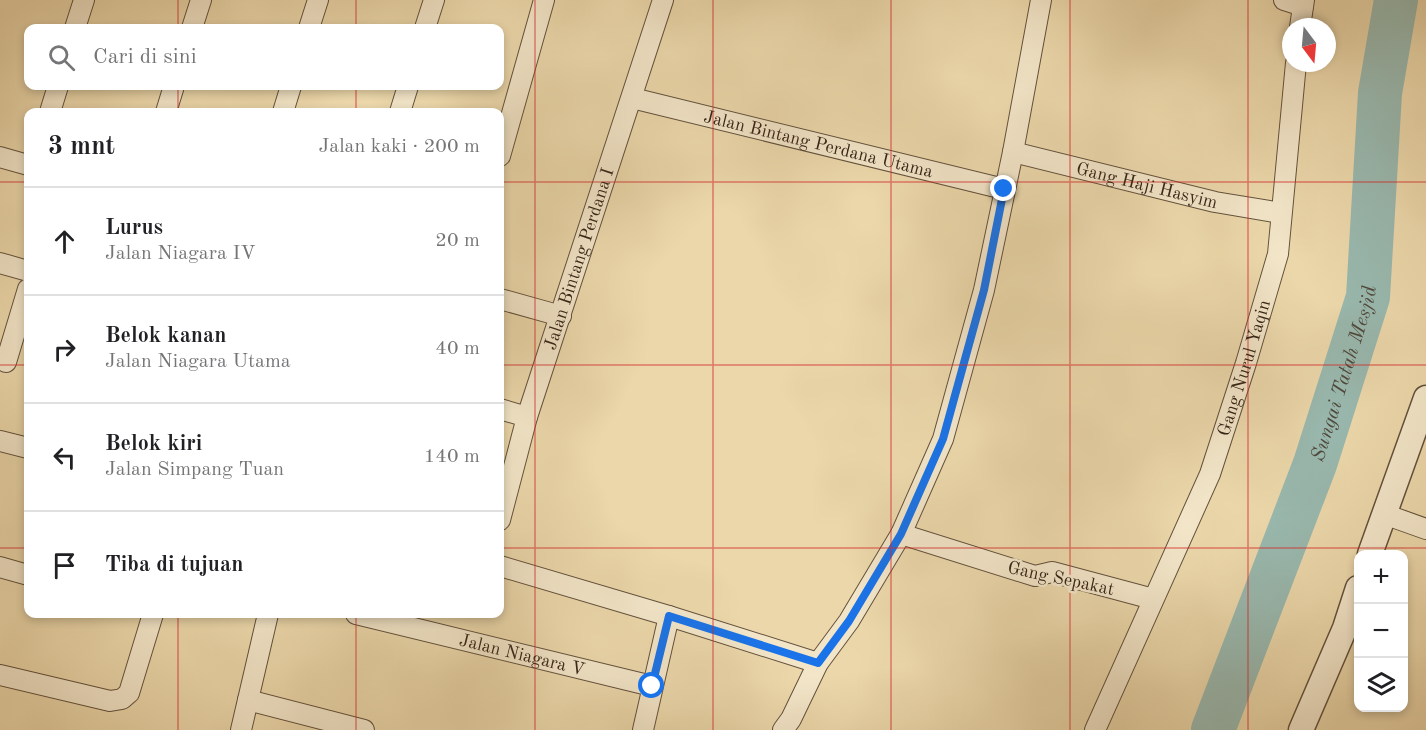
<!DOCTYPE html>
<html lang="id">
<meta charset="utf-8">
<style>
:root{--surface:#fff;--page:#f6f6f6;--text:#202124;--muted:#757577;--line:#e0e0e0}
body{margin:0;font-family:"Old Standard TT",serif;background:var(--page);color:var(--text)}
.controls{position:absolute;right:18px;bottom:18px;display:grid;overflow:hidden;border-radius:12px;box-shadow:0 3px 9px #0003}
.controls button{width:54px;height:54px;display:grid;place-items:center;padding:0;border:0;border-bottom:2px solid var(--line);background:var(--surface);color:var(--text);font:30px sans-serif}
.compass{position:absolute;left:1282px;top:18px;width:54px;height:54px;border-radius:50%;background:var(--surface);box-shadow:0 3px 9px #0003;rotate:164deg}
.stop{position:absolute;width:18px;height:18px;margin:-14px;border:4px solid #1a73e8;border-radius:50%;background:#fff}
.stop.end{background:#1a73e8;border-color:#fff;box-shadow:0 2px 6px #0008}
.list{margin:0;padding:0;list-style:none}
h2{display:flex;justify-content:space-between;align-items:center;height:78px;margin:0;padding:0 24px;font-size:26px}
h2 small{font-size:20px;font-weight:400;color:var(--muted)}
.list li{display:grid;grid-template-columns:39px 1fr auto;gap:18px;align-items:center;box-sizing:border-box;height:108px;padding:0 24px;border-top:2px solid var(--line)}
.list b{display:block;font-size:22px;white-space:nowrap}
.list p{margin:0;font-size:20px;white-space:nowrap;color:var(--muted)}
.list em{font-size:20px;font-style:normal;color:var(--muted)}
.icon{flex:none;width:33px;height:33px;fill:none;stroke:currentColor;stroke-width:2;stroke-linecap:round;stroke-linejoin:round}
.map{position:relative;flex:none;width:1426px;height:730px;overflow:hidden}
.search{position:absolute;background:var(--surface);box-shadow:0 3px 9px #0003;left:24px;top:24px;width:480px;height:66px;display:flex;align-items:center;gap:15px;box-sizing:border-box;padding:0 21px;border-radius:12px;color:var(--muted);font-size:22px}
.panel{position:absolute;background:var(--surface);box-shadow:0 3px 9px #0003;left:24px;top:108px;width:480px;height:510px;border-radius:12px}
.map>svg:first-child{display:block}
</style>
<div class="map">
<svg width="1426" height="730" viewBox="0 0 1426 730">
<rect width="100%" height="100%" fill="#ebd7aa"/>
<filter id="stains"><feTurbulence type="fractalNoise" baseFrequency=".00333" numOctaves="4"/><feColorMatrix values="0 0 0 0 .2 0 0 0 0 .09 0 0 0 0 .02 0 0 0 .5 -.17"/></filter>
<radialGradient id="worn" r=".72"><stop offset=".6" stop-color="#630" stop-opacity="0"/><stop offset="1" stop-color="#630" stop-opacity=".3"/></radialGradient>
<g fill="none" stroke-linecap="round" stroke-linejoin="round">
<path stroke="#99b8ae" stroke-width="44" id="s1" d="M1213,730L1315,464L1368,297L1380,93L1396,0"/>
<g stroke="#63513c" stroke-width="22">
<g id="minor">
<path d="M1284,0L1303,6"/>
<path d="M1300,27L1304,0"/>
<path d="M75,28L84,0"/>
<path d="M192,28L201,0"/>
<path d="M309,28L318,0"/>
<path d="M425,28L434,0"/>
<path id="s2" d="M632,98L1004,189"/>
<path d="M50,112L58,86"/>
<path d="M166,112L174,86"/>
<path d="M283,112L291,86"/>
<path d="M400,112L408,86"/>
<path id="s3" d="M1013,152L1215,202L1281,213"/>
<path d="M500,156L544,0"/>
<path d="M0,157L28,165"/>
<path d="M0,263L28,271"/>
<path d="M500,299L561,316"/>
<path d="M6,362L28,289"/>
<path d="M500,409L527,417"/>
<path d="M0,441L28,448"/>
<path d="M1384,514L1426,529"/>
<path id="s4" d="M500,520L527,417L663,0"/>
<path d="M901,534L1035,576L1052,572L1153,599"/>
<path d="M500,566L669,616L818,663"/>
<path d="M0,567L28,575"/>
<path id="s5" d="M356,614L652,686"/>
<path d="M0,675L110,701L122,699L129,693L153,614"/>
<path d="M248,700L364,730"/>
<path d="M241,730L268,614"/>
<path d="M643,730L669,616"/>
<path d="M783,730L791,719L818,663L849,621L901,534L943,439L984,290L1013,152L1041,0"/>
<path id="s6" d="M1095,730L1210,474L1246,363L1278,254L1296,63"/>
</g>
</g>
<g stroke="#63513c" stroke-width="27">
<path id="tertiary" d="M1370,554L1426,398
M1301,730L1345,628L1358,588"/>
</g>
<use href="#minor" stroke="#f2e5c8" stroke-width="20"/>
<use href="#tertiary" stroke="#f2e5c8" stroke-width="24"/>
</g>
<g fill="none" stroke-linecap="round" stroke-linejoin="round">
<path stroke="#1a73e8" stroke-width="8" d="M652,686L669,616L818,663L849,621L901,534L943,439L984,290L1004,189"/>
</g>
<path fill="none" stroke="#d62828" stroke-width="1.5" stroke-opacity="0.55" d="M178,0V28M356,0V28M535,0V730M713,0V730M891,0V730M1070,0V730M1248,0V730M178,86V112M356,86V112M0,182H28M500,182H1426M0,365H28M500,365H1426M0,548H28M500,548H1426M178,614V730M356,614V730"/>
<g text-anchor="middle" stroke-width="5" stroke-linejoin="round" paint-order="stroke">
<g font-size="18" fill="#362417" stroke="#f2e5c8">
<text dy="6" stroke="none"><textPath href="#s2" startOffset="192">Jalan Bintang Perdana Utama</textPath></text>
<text dy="6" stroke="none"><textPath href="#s3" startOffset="138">Gang Haji Hasyim</textPath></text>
<text dy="6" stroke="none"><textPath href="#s4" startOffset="273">Jalan Bintang Perdana I</textPath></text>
<text dy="6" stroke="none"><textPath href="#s6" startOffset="392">Gang Nurul Yaqin</textPath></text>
<text transform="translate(1061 578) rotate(12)" y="6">Gang Sepakat</text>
<text dy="6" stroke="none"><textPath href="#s5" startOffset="171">Jalan Niagara V</textPath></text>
</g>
<g font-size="20" font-style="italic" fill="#4f493d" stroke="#f2e5c8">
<text dy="7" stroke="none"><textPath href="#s1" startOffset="380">Sungai Tatah Mesjid</textPath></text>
</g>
</g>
<rect width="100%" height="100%" filter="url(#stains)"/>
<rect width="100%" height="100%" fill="url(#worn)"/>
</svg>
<div class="controls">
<button>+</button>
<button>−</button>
<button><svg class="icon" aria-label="layers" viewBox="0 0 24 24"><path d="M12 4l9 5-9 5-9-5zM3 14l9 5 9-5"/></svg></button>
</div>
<svg class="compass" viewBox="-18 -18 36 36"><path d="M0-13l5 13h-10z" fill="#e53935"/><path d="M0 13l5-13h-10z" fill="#757577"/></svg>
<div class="stop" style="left:652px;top:686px"></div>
<div class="stop end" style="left:1004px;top:189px"></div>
<div class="search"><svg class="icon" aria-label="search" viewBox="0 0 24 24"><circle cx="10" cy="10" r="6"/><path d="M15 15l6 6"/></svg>Cari di sini</div>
<section class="panel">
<h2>3 mnt<small>Jalan kaki · 200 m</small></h2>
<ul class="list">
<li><svg class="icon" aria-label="ahead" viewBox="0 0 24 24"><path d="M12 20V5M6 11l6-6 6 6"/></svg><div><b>Lurus</b><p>Jalan Niagara IV</p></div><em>20 m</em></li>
<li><svg class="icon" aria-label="right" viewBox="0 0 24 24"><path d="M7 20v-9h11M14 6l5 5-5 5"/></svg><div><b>Belok kanan</b><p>Jalan Niagara Utama</p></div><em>40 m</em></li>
<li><svg class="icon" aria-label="left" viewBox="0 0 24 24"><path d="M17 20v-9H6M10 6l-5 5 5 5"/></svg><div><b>Belok kiri</b><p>Jalan Simpang Tuan</p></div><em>140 m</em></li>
<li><svg class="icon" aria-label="arrive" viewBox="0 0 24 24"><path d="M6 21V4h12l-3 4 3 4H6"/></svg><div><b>Tiba di tujuan</b></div></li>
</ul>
</section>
</div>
